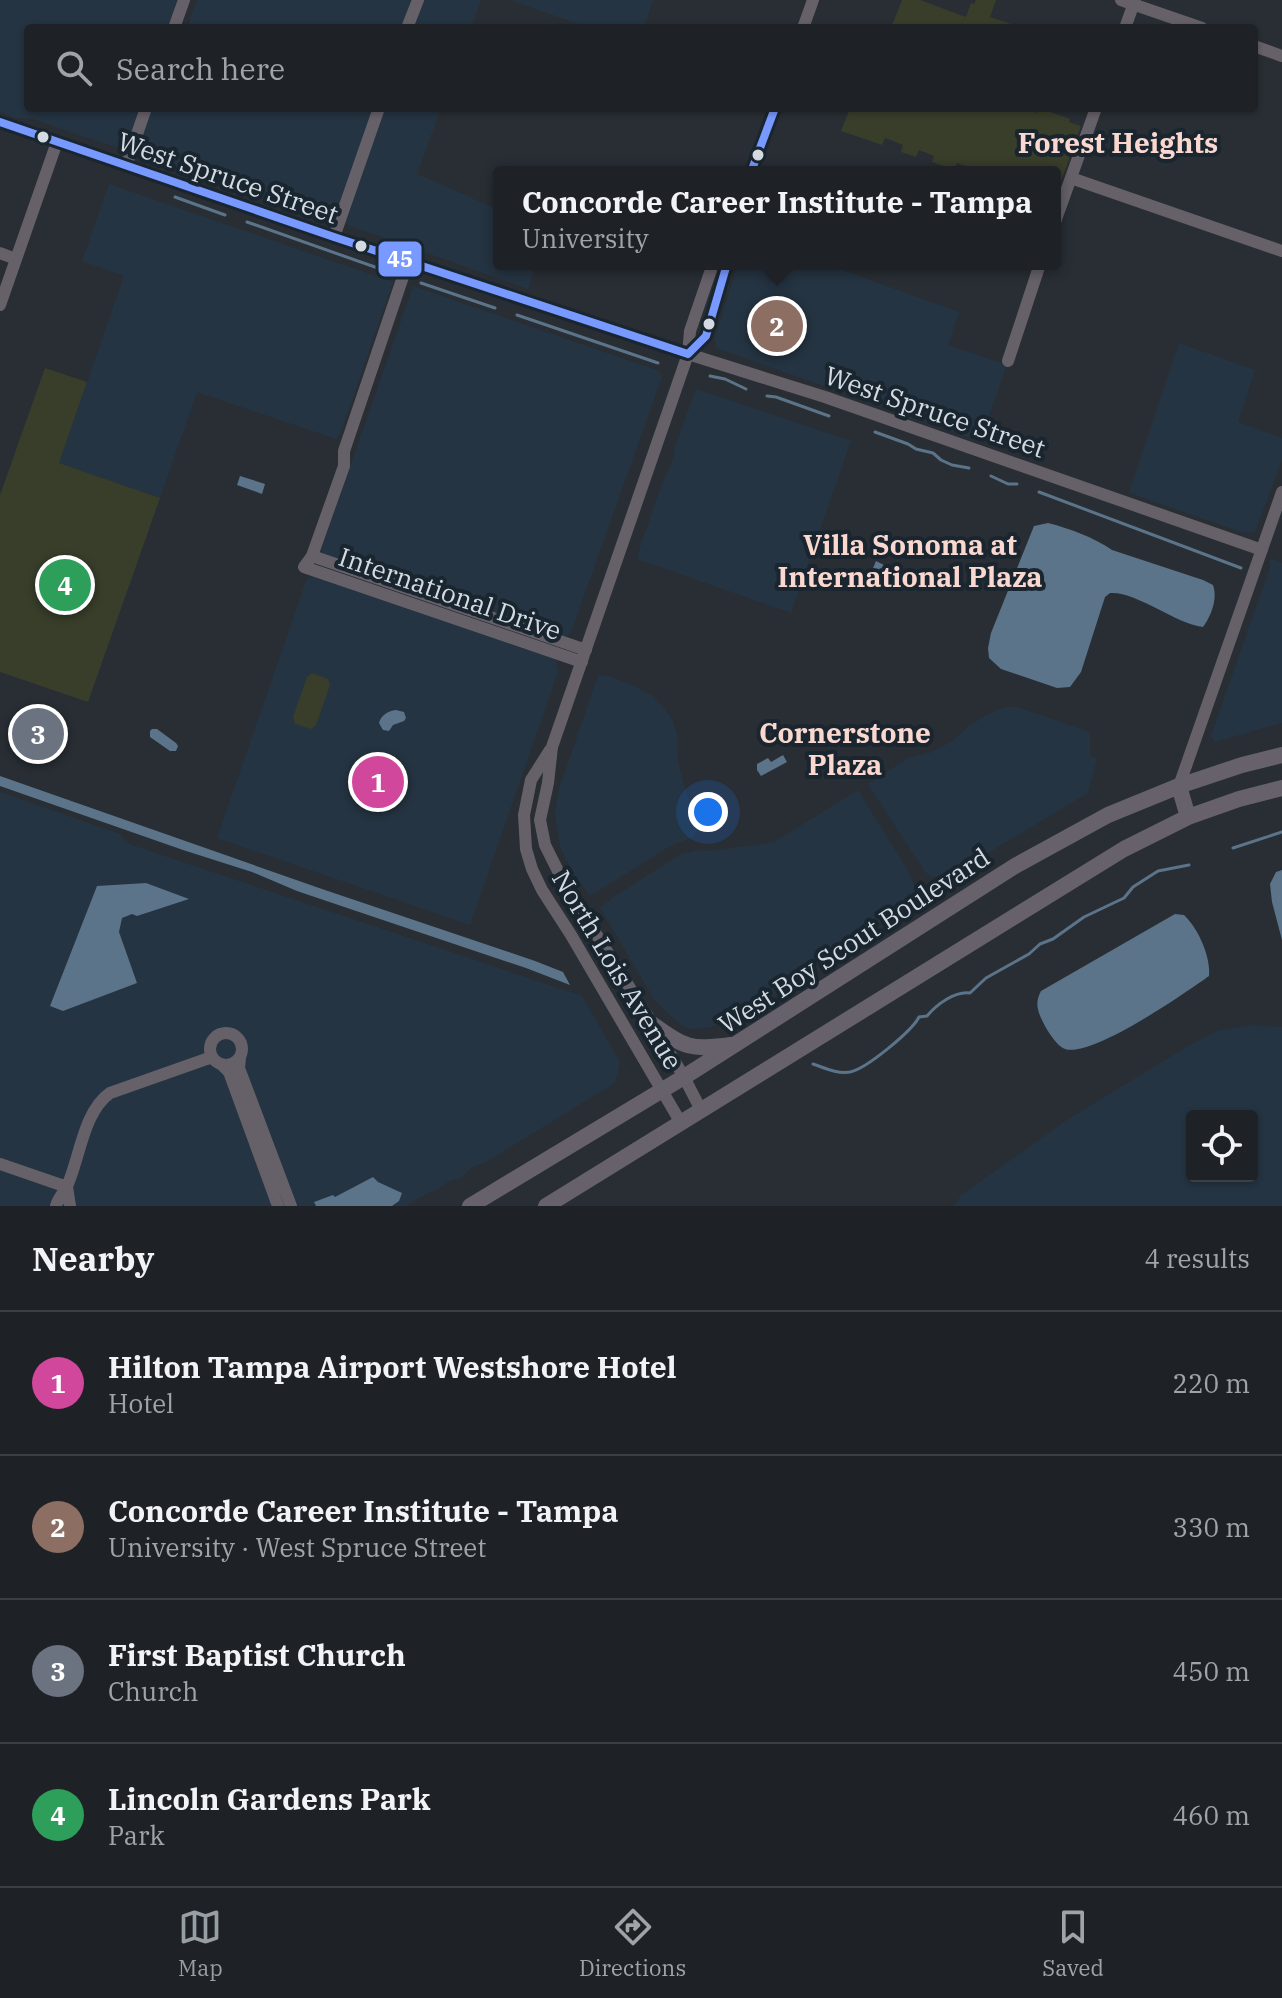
<!DOCTYPE html>
<meta charset="utf-8">
<style>
:root{--surface:#1e2227;--page:#262a2f;--text:#f1f3f6;--muted:#a1a4a7;--line:#3c3f44;--accent:#979ea4}
body{margin:0;font-family:"IBM Plex Serif",serif;background:var(--page);color:var(--text)}
.controls{position:absolute;right:24px;bottom:24px;display:grid;overflow:hidden;border-radius:8px;box-shadow:0 2px 6px #0004}
.controls button{width:72px;height:72px;display:grid;place-items:center;padding:0;border:0;border-bottom:2px solid var(--line);background:var(--surface);color:var(--text);font:40px sans-serif}
.you{position:absolute;left:708px;top:812px;width:28px;height:28px;margin:-20px;border:6px solid #fff;border-radius:50%;background:#1a73e8;box-shadow:0 0 0 12px #1a73e833}
.badge{display:grid;place-items:center;width:52px;height:52px;border-radius:50%;background:var(--accent);color:#fff;font-size:26px;font-weight:700}
.pin{position:absolute;translate:-50% -50%;border:4px solid #fff;box-shadow:0 2px 8px #0006}
.popup{position:absolute;left:493px;top:166px;width:568px;height:104px;box-sizing:border-box;display:grid;place-content:center;border-radius:8px;background:var(--surface);filter:drop-shadow(0 2px 6px #0005);font-size:26px;white-space:nowrap;color:var(--muted)}
.popup b{font-size:30px;color:var(--text)}
.popup::after{content:'';position:absolute;left:50%;top:100%;margin-left:-16px;border:16px solid transparent;border-top-color:var(--surface)}
.list{margin:0;padding:0;list-style:none}
h2{display:flex;justify-content:space-between;align-items:center;height:104px;margin:0;padding:0 32px;font-size:34px}
h2 small{font-size:26px;font-weight:400;color:var(--muted)}
.list li{display:grid;grid-template-columns:52px 1fr auto;gap:24px;align-items:center;box-sizing:border-box;height:144px;padding:0 32px;border-top:2px solid var(--line)}
.list b{display:block;font-size:30px;white-space:nowrap}
.list p{margin:0;font-size:26px;white-space:nowrap;color:var(--muted)}
.list em{font-size:26px;font-style:normal;color:var(--muted)}
.icon{flex:none;width:44px;height:44px;fill:none;stroke:currentColor;stroke-width:2;stroke-linecap:round;stroke-linejoin:round}
.map{position:relative;flex:none;width:1282px;height:1206px;overflow:hidden}
.search{position:absolute;background:var(--surface);box-shadow:0 2px 6px #0004;left:24px;right:24px;top:24px;height:88px;display:flex;align-items:center;gap:20px;box-sizing:border-box;padding:0 28px;border-radius:8px;color:var(--muted);font-size:30px}
.sheet{height:680px;background:var(--surface)}
nav{display:flex;justify-content:space-around;align-items:center;box-sizing:border-box;height:112px;border-top:2px solid var(--line);background:var(--surface);font-size:22px;color:var(--muted)}
nav a{display:grid;justify-items:center;gap:4px}
nav .on{color:var(--accent)}
.map>svg:first-child{display:block}
</style>
<div class="map">
<svg width="1282" height="1206" viewBox="0 0 1282 1206">
<rect width="100%" height="100%" fill="#282e34"/>
<path fill="#253442" fill-rule="evenodd" d="M0,0H178L169,28H28V108H142L132,135L124,149L87,138L33,119L15,118L0,112Z
M197,0H411L402,28H187Z
M425,0H481L471,28H413Z
M510,0H653L644,28H590Z
M152,108H374L336,222L138,154L137,149Z
M385,108H441L417,174L499,210V264H536L528,289L345,224Z
M109,184L393,282L341,432L336,439L197,392L160,498L59,463L124,276L82,261Z
M738,264H825L959,312L948,345L1007,365L980,441L719,349L716,346L715,338Z
M413,286L659,371L662,377L570,635L561,637L326,556L322,553L321,550Z
M1179,343L1255,370L1238,422L1282,438V460L1255,532L1244,533L1129,493Z
M696,389L851,441L791,613L637,559L641,544L663,481L672,462L675,446Z
M1272,559L1282,563V723L1215,742L1211,736L1270,567V560Z
M315,576L553,658L557,662L556,665L558,672L470,925L217,838L306,581L310,577Z
M606,675L635,686L651,695L665,709L673,721L677,735L678,760L683,782L698,827L694,837L672,845L590,896L575,876L561,849L558,836L555,811L559,789L598,676Z
M1004,707H1017L1090,732V756L1097,759L1088,793L945,879L930,876L925,872L868,784L908,758L929,753L943,746L952,741L969,726L986,715Z
M858,790L908,871L918,893V902L908,906L804,966L796,980L743,1014L712,1027L694,1029L686,1028L676,1021L655,1001L600,908L612,898L681,854L699,850L711,851L774,842Z
M0,792L120,834L129,844L582,996L620,1062L615,1083L486,1162L472,1167L460,1179L449,1181L439,1189L426,1194L406,1206H0Z
M1250,1025L1282,1027V1206H954L961,1195L1070,1118L1188,1046L1217,1031ZM1192,1116H1252V1176H1192Z"/>
<path fill="#383e2a" d="M902,0H920L966,17L971,3L974,4L976,0H996L990,17L1023,28H891Z
M850,108H1029V110L1037,113L1039,108L1070,119L1069,122L1081,126L1055,198V172H982L957,163L954,170L932,162L934,156L919,150L916,157L901,152L903,145L885,138L882,145L841,131Z
M45,368L87,382L59,463L160,498L88,702L0,672V495Z
M312,673L328,679L330,685L316,725L311,729L295,724L293,717L307,677Z"/>
<path fill="#5b7489" d="M240,476L265,484L262,494L237,485Z
M1048,523C1071,529 1093,537 1112,550L1203,580L1213,585C1218,599 1211,616 1203,627C1174,623 1136,591 1110,593L1105,597L1081,672L1070,687L1057,688L1001,669L989,658L988,648L991,633L1034,526Z
M876,561L888,567L889,565L897,568L893,579L881,574L880,576L871,573Z
M396,710L404,712L406,718L404,721L393,725L389,731L383,730L379,723C381,715 388,711 396,710Z
M152,729H157L176,743L178,746L176,751H170L150,737V731Z
M783,755L787,762L761,776L757,770V764L768,758L771,762Z
M0,776L322,889L535,961L563,972L570,985L526,968L368,915L297,891L252,872L183,850L0,786Z
M1282,870V940L1272,902L1270,884L1276,872Z
M146,883L189,899L137,916L132,914L122,918L119,932L137,983L63,1011L50,1006L97,886Z
M1175,914L1184,915C1198,928 1211,957 1209,976C1185,993 1092,1058 1065,1049C1057,1046 1049,1033 1045,1026C1038,1013 1034,1004 1041,991Z
M373,1177L378,1182L402,1193L399,1201L392,1206H316L314,1202L333,1195L335,1197Z"/>
<g fill="none" stroke-linecap="round" stroke-linejoin="round">
<path stroke="#5b7489" stroke-width="3" d="M175,197L225,215
M247,222L392,273
M421,283L495,308
M517,315L658,363
M710,376L725,379L746,389
M767,396L776,397L829,416
M875,432L908,444L916,449L933,453L941,460L952,465L969,468
M991,476L1008,484H1017
M1039,492L1241,568
M1233,848L1282,832
M734,1006L741,1010
M813,1064C825,1068 837,1074 850,1072C866,1069 912,1031 919,1017L927,1016C937,1004 955,991 970,993L986,978L1029,954L1040,944L1053,939L1084,917L1124,898L1133,887L1158,871L1189,865"/>
<path stroke="#666169" stroke-width="12" d="M1121,0L1202,28
M174,28L184,0
M407,28L418,0
M803,28L813,0
M1125,28L1135,0
M1254,46L1282,56
M0,122L334,237L688,354L825,397L1262,550
M126,166L146,108
M751,172L775,108
M1071,178L1282,251
M1055,222L1096,108
M334,237L379,108
M0,253L16,259
M408,262L344,451V466L312,556L304,567L582,662
M0,305L57,142
M688,354L706,336L727,264
M1008,361L1040,264
M312,556L586,650
M550,750L531,780L524,815L526,849L532,869L542,890L571,935L681,1123
M1179,786L1282,492
M210 1049a16 16 0 1 1 32 0a16 16 0 1 1-32 0Z
M240,1058L239,1068L291,1206
M222,1065L229,1072L278,1206
M701,1110L684,1077L650,1020L564,883L545,845L540,820L548,783L552,747L688,354L690,331L713,264
M0,1164L67,1187
M67,1187L70,1206
M56,1206C58,1197 65,1192 68,1184C80,1156 84,1111 110,1093L212,1057"/>
<path stroke="#66616b" stroke-width="16" d="M1179,786L1188,817
M652,1024C686,1048 689,1050 731,1045
M470,1206L684,1077L1015,866L1108,815L1179,786L1242,765L1282,755
M546,1206L1124,849L1188,817L1239,799L1282,788"/>
<g stroke="#19252f" stroke-width="14">
<path id="bus-1" d="M0,122L334,237L688,354
M751,172L775,108
M688,354L706,336L727,264"/>
</g>
<use href="#bus-1" stroke="#7899ff" stroke-width="8"/>
</g>
<g fill="#d3dae1" stroke="#19252f" stroke-width="3">
<circle cx="43" cy="137" r="7"/>
<circle cx="758" cy="155" r="7"/>
<circle cx="361" cy="246" r="7"/>
<circle cx="709" cy="324" r="7"/>
</g>
<g text-anchor="middle" stroke-width="8" stroke-linejoin="round" paint-order="stroke">
<g font-size="26" fill="#d3dae1" stroke="#19252f">
<text transform="translate(228 178) rotate(19)" y="9">West Spruce Street</text>
<text transform="translate(935 412) rotate(19)" y="9">West Spruce Street</text>
<text transform="translate(450 594) rotate(19)" y="9">International Drive</text>
<text transform="translate(854 941) rotate(-33)" y="9">West Boy Scout Boulevard</text>
<text transform="translate(617 970) rotate(59)" y="9">North Lois Avenue</text>
</g>
<g font-size="28" font-weight="bold" fill="#fad8cf" stroke="#19252f">
<text x="1118" y="153">Forest Heights</text>
<text x="910" y="555">Villa Sonoma at<tspan x="910" dy="32">International Plaza</tspan></text>
<text x="845" y="743">Cornerstone<tspan x="845" dy="32">Plaza</tspan></text>
</g>
</g>
<rect stroke="#19252f" stroke-width="3" x="377" y="240" width="46" height="38" rx="8" fill="#7899ff"/>
<g font-size="22" text-anchor="middle" font-weight="bold" fill="#fff">
<text x="400" y="267">45</text>
</g>
</svg>
<div class="controls">
<button><svg class="icon" aria-label="locate" viewBox="0 0 24 24"><circle cx="12" cy="12" r="6"/><path d="M12 2v4M12 18v4M2 12h4M18 12h4"/></svg></button>
</div>
<div class="you"></div>
<div class="pin badge" style="left:378px;top:782px;background:#d1479c">1</div>
<div class="pin badge" style="left:777px;top:326px;background:#8d6e63">2</div>
<div class="popup"><b>Concorde Career Institute - Tampa</b>University</div>
<div class="pin badge" style="left:38px;top:734px;background:#6b7280">3</div>
<div class="pin badge" style="left:65px;top:585px;background:#2e9e5b">4</div>
<div class="search"><svg class="icon" aria-label="search" viewBox="0 0 24 24"><circle cx="10" cy="10" r="6"/><path d="M15 15l6 6"/></svg>Search here</div>
</div>
<section class="sheet">
<h2>Nearby<small>4 results</small></h2>
<ul class="list">
<li><span class="badge" style="background:#d1479c">1</span><div><b>Hilton Tampa Airport Westshore Hotel</b><p>Hotel</p></div><em>220 m</em></li>
<li><span class="badge" style="background:#8d6e63">2</span><div><b>Concorde Career Institute - Tampa</b><p>University · West Spruce Street</p></div><em>330 m</em></li>
<li><span class="badge" style="background:#6b7280">3</span><div><b>First Baptist Church</b><p>Church</p></div><em>450 m</em></li>
<li><span class="badge" style="background:#2e9e5b">4</span><div><b>Lincoln Gardens Park</b><p>Park</p></div><em>460 m</em></li>
</ul>
</section>
<nav>
<a class="on"><svg class="icon" aria-label="map" viewBox="0 0 24 24"><path d="M3 6l6-2 6 2 6-2v14l-6 2-6-2-6 2zM9 4v14M15 6v14"/></svg>Map</a>
<a><svg class="icon" aria-label="directions" viewBox="0 0 24 24"><path d="M12 3l9 9-9 9-9-9zM9 14v-3h6M13 9l2 2-2 2"/></svg>Directions</a>
<a><svg class="icon" aria-label="saved" viewBox="0 0 24 24"><path d="M7 4h10v16l-5-4-5 4z"/></svg>Saved</a>
</nav>
